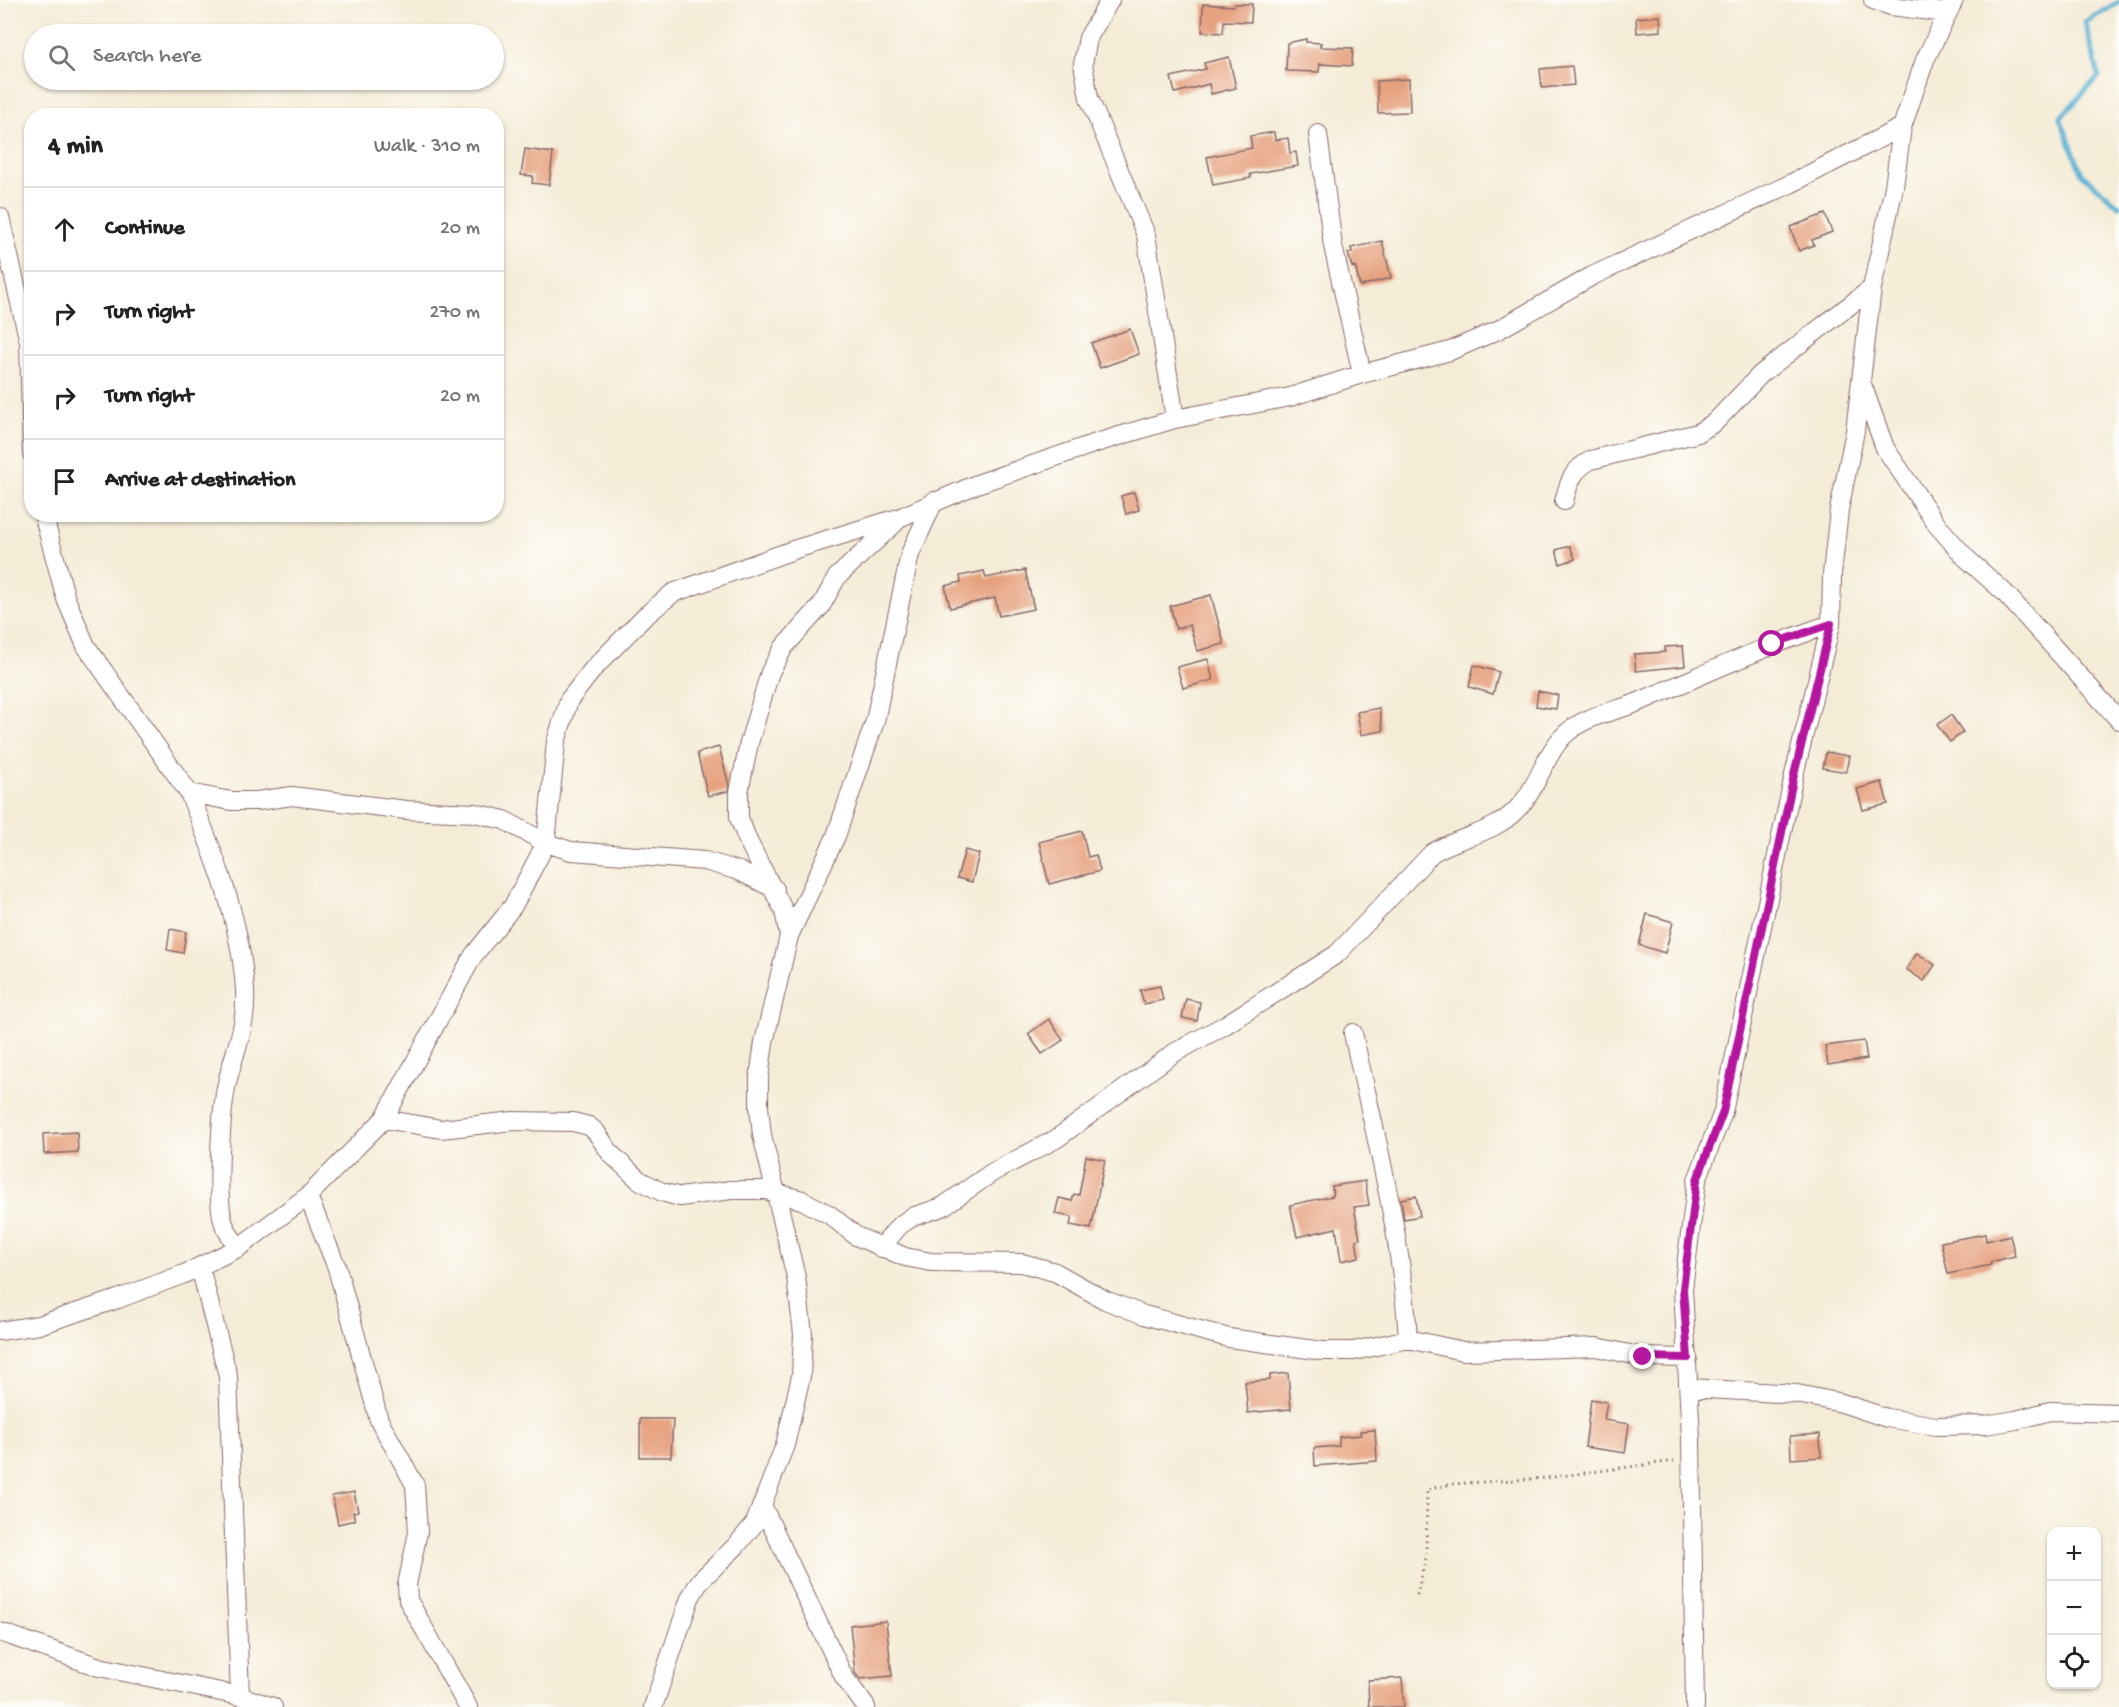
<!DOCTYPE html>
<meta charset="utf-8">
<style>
:root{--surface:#fff;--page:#f2f2f2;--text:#222;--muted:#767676;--line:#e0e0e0}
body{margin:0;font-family:"Gochi Hand",sans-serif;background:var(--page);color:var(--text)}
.controls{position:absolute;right:18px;bottom:18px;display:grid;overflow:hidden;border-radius:12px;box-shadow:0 2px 4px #0004}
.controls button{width:54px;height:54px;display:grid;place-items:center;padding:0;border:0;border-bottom:2px solid var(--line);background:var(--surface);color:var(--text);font:30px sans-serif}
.stop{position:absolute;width:18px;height:18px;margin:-14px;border:4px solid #b5179e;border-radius:50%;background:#fff}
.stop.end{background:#b5179e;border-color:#fff;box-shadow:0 2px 6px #0008}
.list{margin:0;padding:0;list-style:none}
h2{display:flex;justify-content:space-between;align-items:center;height:78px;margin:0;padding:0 24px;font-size:26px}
h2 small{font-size:20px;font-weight:400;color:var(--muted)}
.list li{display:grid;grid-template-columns:39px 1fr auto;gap:18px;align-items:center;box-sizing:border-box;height:84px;padding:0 24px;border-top:2px solid var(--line)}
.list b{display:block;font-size:22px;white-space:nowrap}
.list em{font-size:20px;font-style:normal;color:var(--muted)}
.icon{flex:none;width:33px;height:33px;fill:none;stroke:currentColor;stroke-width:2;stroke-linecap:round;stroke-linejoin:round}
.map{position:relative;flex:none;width:2119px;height:1707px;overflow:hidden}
.search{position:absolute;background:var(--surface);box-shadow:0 2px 4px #0004;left:24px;top:24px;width:480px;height:66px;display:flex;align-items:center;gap:15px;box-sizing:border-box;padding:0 21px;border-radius:33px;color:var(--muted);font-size:22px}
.panel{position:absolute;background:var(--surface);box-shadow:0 2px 4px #0004;left:24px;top:108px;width:480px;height:414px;border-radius:24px}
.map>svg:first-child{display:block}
</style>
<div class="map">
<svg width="2119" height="1707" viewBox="0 0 2119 1707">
<rect width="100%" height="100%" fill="#fdfcf7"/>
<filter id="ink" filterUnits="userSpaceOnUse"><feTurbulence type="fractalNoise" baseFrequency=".0167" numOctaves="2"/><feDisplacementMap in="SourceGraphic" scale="12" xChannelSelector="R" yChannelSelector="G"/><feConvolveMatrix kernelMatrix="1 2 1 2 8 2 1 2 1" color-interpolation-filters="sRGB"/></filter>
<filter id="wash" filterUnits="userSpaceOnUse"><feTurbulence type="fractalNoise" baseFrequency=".008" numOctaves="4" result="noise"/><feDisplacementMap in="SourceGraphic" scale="24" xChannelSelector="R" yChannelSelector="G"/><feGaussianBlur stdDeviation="1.35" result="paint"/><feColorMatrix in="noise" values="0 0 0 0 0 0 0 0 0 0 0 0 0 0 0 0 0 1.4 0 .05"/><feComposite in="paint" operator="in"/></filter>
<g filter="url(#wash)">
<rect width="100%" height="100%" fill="#f4ecd7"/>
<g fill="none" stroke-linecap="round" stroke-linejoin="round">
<path stroke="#57b1d4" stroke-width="5" d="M2119,2L2085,22L2099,76L2060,118L2082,174L2119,206"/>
</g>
<g id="blocks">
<path fill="#e6a17f" d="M1203,4L1234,6L1235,4H1252L1251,22L1224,21L1223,33L1202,32Z
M1660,16L1661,31L1637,33L1636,18Z
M1306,39V42L1321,43L1320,47L1353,48L1352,66L1320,64L1319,72L1286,71L1287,43Z
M1229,57L1236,88L1211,94L1209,84L1175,93L1171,77L1206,69L1204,63Z
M1572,66L1574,85L1542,88L1540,69Z
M1409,79L1410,112L1378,113L1377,81Z
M1274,132L1275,140L1288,138L1290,153L1296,152L1298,166L1250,174L1251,178L1213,185L1207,157L1252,148L1250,136Z
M525,149L553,153L549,185L532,183L533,176L521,175Z
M1825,214L1832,232L1812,240L1814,245L1799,251L1790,227Z
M1382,241L1391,278L1360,286L1355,266L1352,267L1348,253L1352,252L1351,248Z
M1130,329L1139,354L1100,368L1091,343Z
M1134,492L1139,510L1126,514L1121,496Z
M1570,546L1575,559L1560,564L1556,550Z
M1025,570L1034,609L999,616L995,598L950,608L945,586L961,582L960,576L984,571L986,578Z
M1211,595L1224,644L1197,651L1190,625L1176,629L1170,606Z
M1683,646L1685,666L1636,671L1634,654L1665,652V647Z
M1208,659L1213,680L1183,688L1177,667Z
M1474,665L1499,672L1493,694L1469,687Z
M1538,691L1558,695L1556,709L1536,706Z
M1379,708L1383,731L1361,735L1357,712Z
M1951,715L1963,732L1950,742L1937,725Z
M719,747L729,785L728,791L708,796L697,753Z
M1826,752L1849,756L1846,772L1823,768Z
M1882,782L1888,804L1863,810L1857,789Z
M1082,831L1088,857L1096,855L1100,871L1049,884L1039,842Z
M965,850L979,854L972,882L957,878Z
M1647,914L1673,922L1665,953L1639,945Z
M170,929L186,932L183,953L167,950Z
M1917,953L1935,965L1924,981L1906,969Z
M1160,986L1163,1000L1144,1004L1140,990Z
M1186,999L1200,1002L1197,1021L1182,1018Z
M1049,1019L1063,1040L1042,1054L1028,1034Z
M1864,1041L1867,1059L1828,1065L1825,1046Z
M77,1132L78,1152L44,1154L43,1134Z
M1086,1156L1105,1160L1091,1229L1070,1225L1072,1217L1055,1214L1059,1198L1072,1201L1074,1194L1079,1195Z
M1365,1181L1369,1205L1354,1207L1360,1239L1356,1240L1359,1257L1341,1261L1336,1228L1297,1237L1290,1205L1333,1196L1332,1186Z
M1416,1196L1420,1216L1404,1219L1401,1199Z
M1985,1234L1986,1241L2010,1235L2015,1256L1990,1262L1991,1265L1948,1274L1941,1242Z
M1288,1373L1291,1409L1248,1413L1245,1382L1270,1380V1375Z
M1591,1399L1607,1402L1604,1420L1629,1424L1625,1453L1585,1447Z
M640,1419H673L671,1457H640Z
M1375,1430L1377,1461L1315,1466L1314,1448L1339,1446V1437L1361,1435L1360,1431Z
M1820,1434L1821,1457L1791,1459L1790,1436Z
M354,1492L358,1511L353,1512L355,1520L338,1524L332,1496Z
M886,1621L892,1676L860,1679L855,1673L850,1625Z
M1402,1678L1404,1707H1369L1368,1680Z"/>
</g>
</g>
<g filter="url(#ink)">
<use href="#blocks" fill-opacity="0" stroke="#866767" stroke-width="1.5"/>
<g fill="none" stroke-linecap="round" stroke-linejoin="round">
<g stroke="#866767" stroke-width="20">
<path id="street" d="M1110,0L1088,38L1083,64L1089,98L1146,235L1175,419
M1873,0L1891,6L1946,13
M1318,134L1333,246L1362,374
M0,217L29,342L32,454
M1863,387L1885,448L1937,525L1966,558L2004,592L2119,720
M1564,501C1569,482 1572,470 1591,460L1698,433L1715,422L1761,374L1872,288
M43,514L66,599L86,646L189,793L231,801H257L292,796L406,810L475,813L504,820L546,843L571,851L705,861L739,871L775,889
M189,793C215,856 241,921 245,990C247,1026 236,1046 228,1079C221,1105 215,1199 224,1224C227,1232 233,1240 238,1248
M789,936L836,836L875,721L910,554L934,501
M1353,1033C1375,1135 1402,1235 1408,1339
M384,1119L441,1129L513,1121L573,1122L589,1126L596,1132L611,1154L639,1180L662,1192L680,1197L731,1190H766L802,1200L830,1215L856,1236L905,1257L931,1262L1022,1263L1055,1272L1105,1300L1144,1315L1229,1338L1322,1351H1354L1408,1339L1463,1351L1597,1347L1643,1357L1688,1358
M308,1196L337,1268L379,1420L415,1485L418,1532L407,1585L408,1600L468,1707
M881,1248L899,1226L912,1217L942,1207L993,1172L1056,1139L1174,1053L1225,1025L1337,954L1432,853C1459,836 1494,834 1516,810C1540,787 1544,751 1569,731C1588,715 1614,712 1636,703C1701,676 1764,646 1831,624
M200,1267L228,1376L240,1696
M0,1331L39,1325L118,1299L184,1274L238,1248L308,1196L384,1119L473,956L513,906L546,843L556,742L569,700L594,668L644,617L673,593L796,549L901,517L977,484L1093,444L1175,419L1290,397L1362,374L1450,351L1498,330L1592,276L1790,184L1902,127
M1689,1388L1797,1394L1842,1403L1887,1418L1936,1426L1985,1425L2016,1420L2050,1411L2119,1413
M762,1505L844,1677L866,1707
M0,1632L99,1667L240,1696L273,1707
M653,1707L690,1598L700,1581L737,1545L755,1523L785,1445L801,1376L803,1334L796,1277L762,1135L759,1107V1078L764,1042L789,936L784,911L748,841L739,818V792L749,743L770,672L784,647L821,606L837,577L896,522
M1695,1707L1691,1438L1683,1289L1697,1180L1723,1112L1794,775L1831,624L1832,574L1839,510L1855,431L1872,288L1894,187L1902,127L1925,60L1954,0"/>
</g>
<path stroke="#866767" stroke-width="3" stroke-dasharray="1.5 4.5" stroke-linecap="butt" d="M1417,1595L1426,1557L1427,1490L1451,1484L1546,1478L1674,1461"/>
<use href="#street" stroke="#fff" stroke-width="18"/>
</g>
</g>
<g fill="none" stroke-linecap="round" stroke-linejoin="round" filter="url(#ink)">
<path stroke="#b5179e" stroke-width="8" d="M1643,1357L1688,1358L1683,1289L1697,1180L1723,1112L1794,775L1831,624L1772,644"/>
</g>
</svg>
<div class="controls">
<button>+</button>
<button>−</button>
<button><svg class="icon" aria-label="locate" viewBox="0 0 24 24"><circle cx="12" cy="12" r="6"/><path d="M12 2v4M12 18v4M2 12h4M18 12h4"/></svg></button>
</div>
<div class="stop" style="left:1772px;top:644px"></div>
<div class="stop end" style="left:1643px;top:1357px"></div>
<div class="search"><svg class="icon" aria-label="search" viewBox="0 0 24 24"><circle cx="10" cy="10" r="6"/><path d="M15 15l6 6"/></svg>Search here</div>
<section class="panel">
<h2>4 min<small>Walk · 310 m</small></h2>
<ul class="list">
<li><svg class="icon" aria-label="ahead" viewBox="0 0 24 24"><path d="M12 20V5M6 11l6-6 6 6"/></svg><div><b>Continue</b></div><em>20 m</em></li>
<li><svg class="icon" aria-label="right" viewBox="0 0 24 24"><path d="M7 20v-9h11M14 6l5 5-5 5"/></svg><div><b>Turn right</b></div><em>270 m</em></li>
<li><svg class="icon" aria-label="right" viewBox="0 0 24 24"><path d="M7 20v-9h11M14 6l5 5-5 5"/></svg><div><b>Turn right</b></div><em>20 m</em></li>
<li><svg class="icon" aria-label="arrive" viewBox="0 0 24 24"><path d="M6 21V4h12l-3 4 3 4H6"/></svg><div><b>Arrive at destination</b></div></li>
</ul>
</section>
</div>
